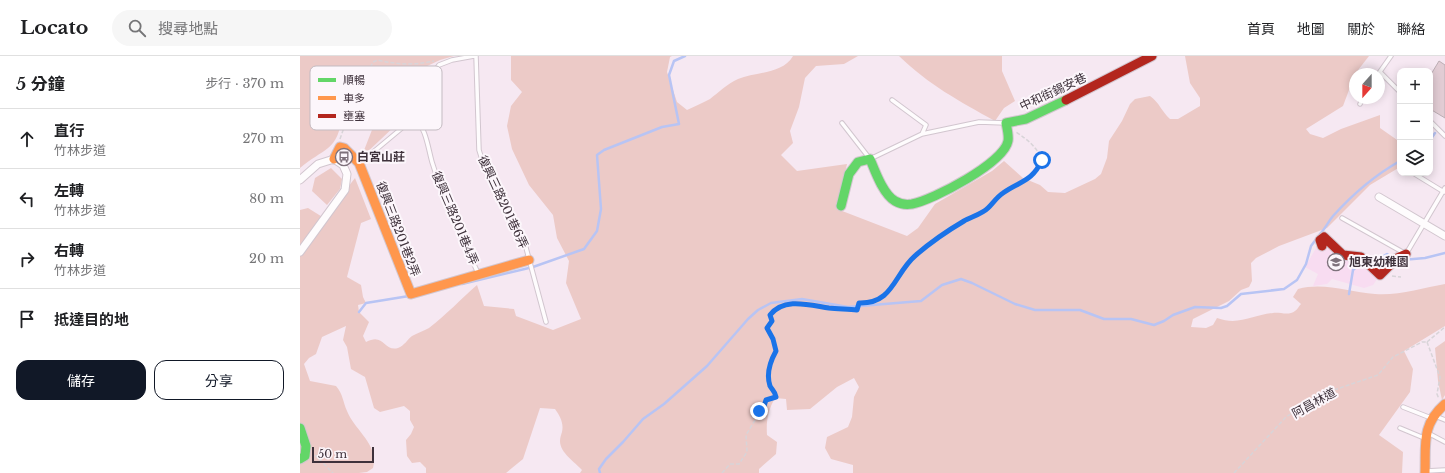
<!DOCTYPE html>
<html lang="zh-TW">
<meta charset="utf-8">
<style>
:root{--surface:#fff;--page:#f6f6f6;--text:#202124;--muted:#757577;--line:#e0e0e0;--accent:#111827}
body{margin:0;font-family:"Libre Baskerville","Noto Sans TC",serif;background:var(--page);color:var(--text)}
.controls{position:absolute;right:12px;top:12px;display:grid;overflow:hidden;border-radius:8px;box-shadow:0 2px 10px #0003}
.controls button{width:36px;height:36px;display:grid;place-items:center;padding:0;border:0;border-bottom:1px solid var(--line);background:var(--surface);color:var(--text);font:20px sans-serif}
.compass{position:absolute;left:1049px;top:12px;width:36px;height:36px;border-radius:50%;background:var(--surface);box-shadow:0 2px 10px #0003;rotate:201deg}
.scale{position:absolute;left:12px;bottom:10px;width:62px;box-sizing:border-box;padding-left:4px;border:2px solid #3e313b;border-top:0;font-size:11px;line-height:14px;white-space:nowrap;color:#3e313b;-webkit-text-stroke:3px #fcf6fb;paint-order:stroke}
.stop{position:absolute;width:12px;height:12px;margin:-9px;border:3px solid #1a73e8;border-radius:50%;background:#fff}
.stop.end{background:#1a73e8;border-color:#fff;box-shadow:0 1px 4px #0008}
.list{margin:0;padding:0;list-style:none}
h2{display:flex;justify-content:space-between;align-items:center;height:52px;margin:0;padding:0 16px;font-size:17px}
h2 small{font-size:13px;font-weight:400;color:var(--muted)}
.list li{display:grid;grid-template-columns:26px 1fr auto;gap:12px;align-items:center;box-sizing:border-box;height:60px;padding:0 16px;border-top:1px solid var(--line)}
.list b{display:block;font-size:15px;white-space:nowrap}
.list p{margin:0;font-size:13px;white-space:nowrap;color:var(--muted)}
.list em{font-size:13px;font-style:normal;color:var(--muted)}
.actions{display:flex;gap:8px;padding:12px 16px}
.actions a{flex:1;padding:9px 0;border:1px solid var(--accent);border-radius:12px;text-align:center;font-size:14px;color:var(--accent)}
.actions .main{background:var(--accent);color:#fff}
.icon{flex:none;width:22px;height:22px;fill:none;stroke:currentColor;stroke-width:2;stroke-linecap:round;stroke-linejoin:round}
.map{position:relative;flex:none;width:1145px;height:417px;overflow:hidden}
header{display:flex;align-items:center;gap:24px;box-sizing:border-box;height:56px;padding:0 20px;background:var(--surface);border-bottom:1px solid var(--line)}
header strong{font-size:19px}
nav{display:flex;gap:22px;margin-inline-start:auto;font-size:14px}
.search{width:280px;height:36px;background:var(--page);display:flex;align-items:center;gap:10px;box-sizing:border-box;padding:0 14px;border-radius:22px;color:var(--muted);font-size:15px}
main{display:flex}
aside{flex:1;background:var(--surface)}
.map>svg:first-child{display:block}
</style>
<header>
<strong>Locato</strong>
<div class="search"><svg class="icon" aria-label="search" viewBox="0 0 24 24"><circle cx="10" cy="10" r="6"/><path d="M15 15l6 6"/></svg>搜尋地點</div>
<nav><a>首頁</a><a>地圖</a><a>關於</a><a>聯絡</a></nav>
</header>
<main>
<aside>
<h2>5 分鐘<small>步行 · 370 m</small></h2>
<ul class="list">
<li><svg class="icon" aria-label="ahead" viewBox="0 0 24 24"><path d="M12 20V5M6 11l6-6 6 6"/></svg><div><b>直行</b><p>竹林步道</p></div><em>270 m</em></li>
<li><svg class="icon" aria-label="left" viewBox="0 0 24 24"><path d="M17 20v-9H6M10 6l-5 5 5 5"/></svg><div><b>左轉</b><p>竹林步道</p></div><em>80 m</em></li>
<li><svg class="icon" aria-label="right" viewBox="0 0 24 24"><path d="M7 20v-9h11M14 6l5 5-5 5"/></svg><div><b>右轉</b><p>竹林步道</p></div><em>20 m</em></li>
<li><svg class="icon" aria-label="arrive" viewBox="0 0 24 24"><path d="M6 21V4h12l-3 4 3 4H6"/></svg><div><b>抵達目的地</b></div></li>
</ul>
<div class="actions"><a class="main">儲存</a><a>分享</a></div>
</aside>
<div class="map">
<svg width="1145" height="417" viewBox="0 0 1145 417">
<rect width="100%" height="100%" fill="#f6e8f2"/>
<path fill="#f8dcf1" d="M1022,182L1059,202L1077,223L1073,229L1064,232L1032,223L1027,228L1013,230L1018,218L1005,211Z"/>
<path fill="#eccac7" d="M0,0H154L140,4L106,20L98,67L61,102L79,56C76,55 74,51 71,50C61,47 47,53 41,60C40,94 22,93 0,112Z
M211,0H372L370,1L367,16L377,46L387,54C395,50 403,47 410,43C419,36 427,28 438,23C455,16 483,18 493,0H558L544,8L516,10L505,22L499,51L490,75L493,87L481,99L497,115L547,108L537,153L607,180L618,172L635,148L692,115L704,105L723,122L740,129L748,136L765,137L795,123L801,118L807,102L809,85L822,65L830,48L835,43L850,40C859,46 862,56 870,63H878L900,50V42L890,27L885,0H1069L1055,18L1043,50L1006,73L1010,78L1023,82L1041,73L1080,59V72L1100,86V111L1070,129L1027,172L979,190L956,202L951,207L952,225L949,231L941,234L929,245L893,263L891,271L906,272L913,269L917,262C939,270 952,259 973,257C980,256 989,260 995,255C997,254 999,250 1001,248L993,241L998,233C1024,226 1049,236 1075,238C1097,240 1123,232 1145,228V270L1104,295L1113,313L1110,336L1079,379L1103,396L1102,417H553V409L531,403L525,392L527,381L548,371L552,361L554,341L559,331L554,322L537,331L510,353L487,354L486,343L475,342C468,354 466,365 467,379L477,386L476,398L459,413V417H280L282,414C275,406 260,397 260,385C260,382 261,379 262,376C264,367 260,360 255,353L240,352L223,403L206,417H126V412L120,406L112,407L107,400L106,384L111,378L114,371L110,364V355L104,350L80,356L74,352L65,321L51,313L47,291L43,284L46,270L22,281L16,298L9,302L4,308L10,325L36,330C43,338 43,346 47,355C55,375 79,388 73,412L67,416L59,417H0V154L8,152L24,162L55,122L71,163L61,167L47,221L61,229L63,241L66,247L58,249L59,256L69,266L63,280L66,286C84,276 84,296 98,292C104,290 108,283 112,280C117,277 124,275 129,272C146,259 161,243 177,229L184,250L214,253L216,260L253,274L281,263L266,227L269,205L257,182L253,159L229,129L212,93L207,70L211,50L222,36L211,24Z
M599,0H702V15L715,45L704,52L695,65C659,45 629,29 599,0Z
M31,112L42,123L40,133L27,149L12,135L15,122Z
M1145,285V339L1142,344L1138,325L1135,292Z"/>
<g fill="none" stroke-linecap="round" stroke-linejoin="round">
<path stroke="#b8c4f4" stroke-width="2.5" d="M1130,84L1135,77
M1020,178C1025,173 1028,166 1033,160C1052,139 1075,119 1100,105
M1080,202L1087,198L1094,202
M1102,204L1125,202L1145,197
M162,228L233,211L284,193L297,175L301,153L297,99L304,94L362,71L379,68L369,19L374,5L385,0
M1049,238L1053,214L1063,205
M59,256L66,247L109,240
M300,417L299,413L306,403L323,386L343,363L364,348L407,310L448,263L458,254L471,247L502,243L548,251L621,245L642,229L661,223L672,227L715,248L735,254H780L804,263H831L854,269L864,265L873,259L895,251L921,252L927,250L941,238L984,233L997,224L1006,208L1011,190L1017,182"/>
</g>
<path fill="#e2ccd4" stroke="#bcaeb4" d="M1139,5L1145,9V62L1130,53V20Z"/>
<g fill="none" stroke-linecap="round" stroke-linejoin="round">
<g stroke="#d2c6cf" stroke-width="5.5">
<path id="lane" d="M176,0L179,94L184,110L225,188L246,266
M1080,16L1100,36
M1079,17L1091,0
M592,44L626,69L622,78
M1060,48L1063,42
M114,62C126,71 128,92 132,106C144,145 161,181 178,217
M1130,65L1145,80
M542,67L570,103L622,78L679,66L705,67
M60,107L114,62L118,46L125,30L139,9L152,4L174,0
M1113,117L1144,136
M1042,162L1106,198L1145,132
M1103,351L1131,362
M1135,360L1145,364
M1100,372L1124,382
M1128,377L1145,386
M1126,415L1145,414"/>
</g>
<g stroke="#d2c6cf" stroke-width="9">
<path id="street" d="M0,124L18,108L34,103L43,109L47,118L45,134L0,196
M1079,141L1145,180"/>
</g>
<g stroke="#d2c6cf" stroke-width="11">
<path id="fast" d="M541,150L549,118L558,106L570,103C575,115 583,138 595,145C600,148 606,149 612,148C633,144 704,107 708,85C709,80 707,72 706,67L726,63L766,44
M0,372L6,390L5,400L0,403"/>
</g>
<g stroke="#d2c6cf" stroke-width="11">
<path id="slow" d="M34,103L40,91L44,92L59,107L111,238L229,204
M1125,417C1126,388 1121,369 1145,348"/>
</g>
<g stroke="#d2c6cf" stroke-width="11">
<path id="jam" d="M766,44L852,0
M1022,190L1020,184L1024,181L1043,199L1061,201L1080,219L1097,202L1106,198"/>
</g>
<path stroke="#d8d4d8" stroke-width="1.5" stroke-dasharray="4 2" stroke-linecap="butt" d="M40,83L54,43L73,6L78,4C97,9 115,9 134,5
M1092,220L1101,221
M1127,286L1140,321L1137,338L1139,343
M1127,286L1145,271
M15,399L33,417
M422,417L430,408H439L447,396L446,379L457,361L459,355L464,350L465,344L476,341C475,335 472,334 470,330C466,318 471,304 476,295L473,283L467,272L472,265L470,259C484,241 509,249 529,252C538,253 548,253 557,254L559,247C594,248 594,217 616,199C631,186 647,175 664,165C671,161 682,158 688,152C693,147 697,141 703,137C720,125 732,126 742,104C737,91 728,84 716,76
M934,417L986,361L1025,337L1078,319L1093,301L1122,286H1127"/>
<use href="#lane" stroke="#fefcfd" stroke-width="3.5"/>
<use href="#street" stroke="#fefcfd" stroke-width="7"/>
<use href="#fast" stroke="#63d668" stroke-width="9"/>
<use href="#slow" stroke="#ff974d" stroke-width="9"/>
<use href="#jam" stroke="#b3261e" stroke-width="9"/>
</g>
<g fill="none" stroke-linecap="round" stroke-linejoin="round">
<path stroke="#1a73e8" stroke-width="5" d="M459,355L464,350L466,344L476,341C475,335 472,334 470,330C466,318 471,304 476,295L473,283L467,272L472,265L470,259C484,241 509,249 529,252C538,253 548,253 557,254L559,247C594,248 594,217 616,199C631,186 647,175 664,165C671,161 682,158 688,152C693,147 697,141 703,137C720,125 732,126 742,104"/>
</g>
<defs>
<g id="bus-ring" transform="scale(0.9)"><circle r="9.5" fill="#fcf6fb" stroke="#7e717b" stroke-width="1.5"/><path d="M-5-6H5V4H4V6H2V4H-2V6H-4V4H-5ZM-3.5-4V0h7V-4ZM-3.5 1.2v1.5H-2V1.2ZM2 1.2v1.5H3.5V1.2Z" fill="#7e717b"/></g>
<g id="school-ring" transform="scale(0.9)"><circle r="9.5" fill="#fcf6fb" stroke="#7e717b" stroke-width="1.5"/><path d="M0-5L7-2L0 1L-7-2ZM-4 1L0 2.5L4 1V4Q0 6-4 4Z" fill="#7e717b"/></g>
</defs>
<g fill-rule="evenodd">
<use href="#bus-ring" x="44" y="101"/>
<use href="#school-ring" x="1036" y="206"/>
</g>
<g text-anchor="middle" stroke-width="4" stroke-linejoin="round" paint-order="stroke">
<g font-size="12" fill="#3e313b" stroke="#fcf6fb">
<text transform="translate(753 36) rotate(-25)" y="4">中和街錫安巷</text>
<text transform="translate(203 146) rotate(65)" y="4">復興三路201巷6弄</text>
<text transform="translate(155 162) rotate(67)" y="4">復興三路201巷4弄</text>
<text transform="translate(98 173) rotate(69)" y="4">復興三路201巷2弄</text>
<text transform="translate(1014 347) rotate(-29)" y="4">阿昌林道</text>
</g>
<g font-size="12" font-weight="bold" fill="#3e313b" stroke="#fcf6fb" text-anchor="start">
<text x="57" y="105">白宮山莊</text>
<text x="1049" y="210">旭東幼稚園</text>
</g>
</g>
<rect x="10" y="10" width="132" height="64" rx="6" fill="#fcf6fb" stroke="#c3bbc1" stroke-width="1"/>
<rect x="18" y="22" width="18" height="4" fill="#63d668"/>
<rect x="18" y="40" width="18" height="4" fill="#ff974d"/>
<rect x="18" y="58" width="18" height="4" fill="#b3261e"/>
<g font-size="11" fill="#3e313b">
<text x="43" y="28">順暢</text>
<text x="43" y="46">車多</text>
<text x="43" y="64">壅塞</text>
</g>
</svg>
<div class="controls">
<button>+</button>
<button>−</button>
<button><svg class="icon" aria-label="layers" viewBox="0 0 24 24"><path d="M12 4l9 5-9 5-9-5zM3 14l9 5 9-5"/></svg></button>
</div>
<svg class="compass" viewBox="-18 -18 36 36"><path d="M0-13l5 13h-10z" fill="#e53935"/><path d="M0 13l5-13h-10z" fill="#757577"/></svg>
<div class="scale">50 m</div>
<div class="stop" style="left:742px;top:104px"></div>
<div class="stop end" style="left:459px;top:355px"></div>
</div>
</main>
